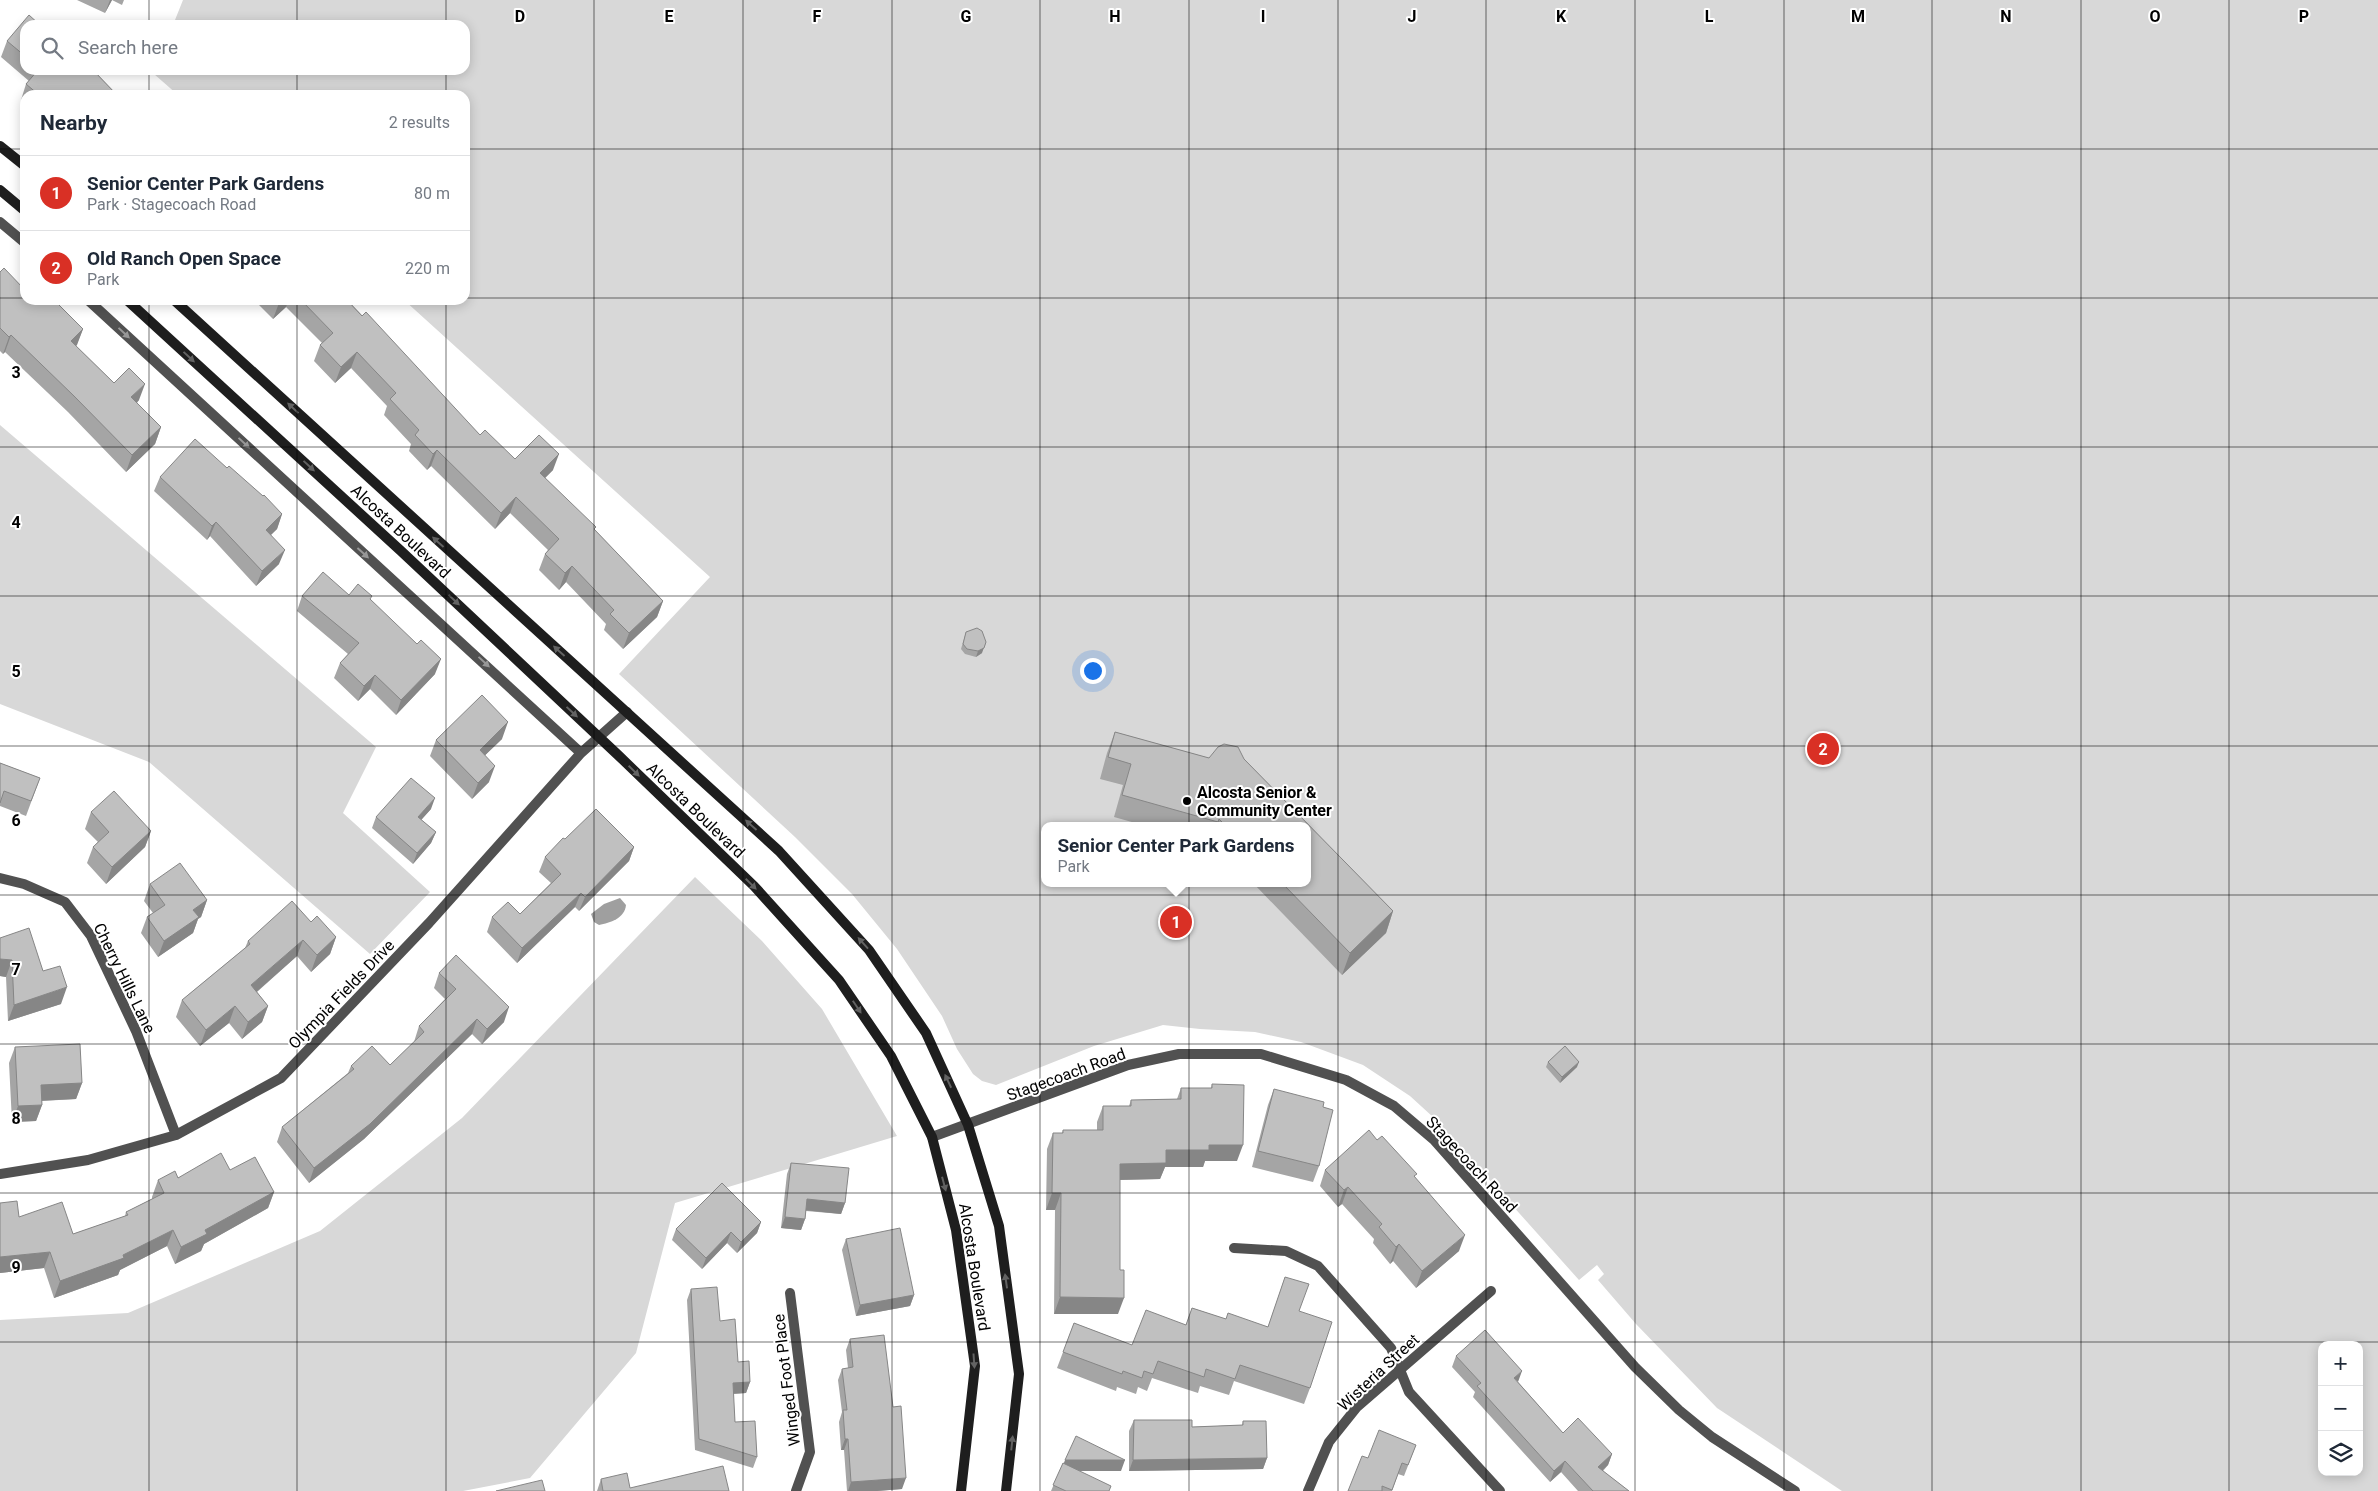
<!DOCTYPE html>
<meta charset="utf-8">
<style>
:root{--surface:#fff;--page:#f2f2f3;--text:#1f2937;--muted:#747a83;--line:#e0e1e3;--accent:#d93025}
body{margin:0;font-family:Roboto,sans-serif;background:var(--page);color:var(--text)}
.controls{position:absolute;right:15px;bottom:15px;display:grid;overflow:hidden;border-radius:10px;box-shadow:0 2px 12px #0003}
.controls button{width:45px;height:45px;display:grid;place-items:center;padding:0;border:0;border-bottom:1px solid var(--line);background:var(--surface);color:var(--text);font:25px sans-serif}
.you{position:absolute;left:1092px;top:670px;width:18px;height:18px;margin:-12px;border:4px solid #fff;border-radius:50%;background:#1a73e8;box-shadow:0 0 0 8px #1a73e833}
.badge{display:grid;place-items:center;width:32px;height:32px;border-radius:50%;background:var(--accent);color:#fff;font-size:16px;font-weight:700}
.pin{position:absolute;translate:-50% -50%;border:2px solid #fff;box-shadow:0 1px 5px #0006}
.popup{position:absolute;left:1041px;top:822px;width:270px;height:65px;box-sizing:border-box;display:grid;place-content:center;border-radius:10px;background:var(--surface);filter:drop-shadow(0 1px 4px #0005);font-size:16px;white-space:nowrap;color:var(--muted)}
.popup b{font-size:19px;color:var(--text)}
.popup::after{content:'';position:absolute;left:50%;top:100%;margin-left:-10px;border:10px solid transparent;border-top-color:var(--surface)}
.list{margin:0;padding:0;list-style:none}
h2{display:flex;justify-content:space-between;align-items:center;height:65px;margin:0;padding:0 20px;font-size:21px}
h2 small{font-size:16px;font-weight:400;color:var(--muted)}
.list li{display:grid;grid-template-columns:32px 1fr auto;gap:15px;align-items:center;box-sizing:border-box;height:75px;padding:0 20px;border-top:1px solid var(--line)}
.list b{display:block;font-size:19px;white-space:nowrap}
.list p{margin:0;font-size:16px;white-space:nowrap;color:var(--muted)}
.list em{font-size:16px;font-style:normal;color:var(--muted)}
.icon{flex:none;width:28px;height:28px;fill:none;stroke:currentColor;stroke-width:2;stroke-linecap:round;stroke-linejoin:round}
.map{position:relative;flex:none;width:2378px;height:1491px;overflow:hidden}
.search{position:absolute;background:var(--surface);box-shadow:0 2px 12px #0003;left:20px;top:20px;width:450px;height:55px;display:flex;align-items:center;gap:12px;box-sizing:border-box;padding:0 18px;border-radius:15px;color:var(--muted);font-size:19px}
.panel{position:absolute;background:var(--surface);box-shadow:0 2px 12px #0003;left:20px;top:90px;width:450px;height:215px;border-radius:15px}
.map>svg:first-child{display:block}
</style>
<div class="map">
<svg width="2378" height="1491" viewBox="0 0 2378 1491">
<rect width="100%" height="100%" fill="#fff"/>
<path fill="#d8d8d8" fill-rule="evenodd" d="M183,0H2378V1491H1842L1717,1408L1636,1324L1598,1280L1604,1274L1597,1265L1579,1280L1433,1117L1410,1096L1363,1065L1301,1042L1255,1032L1200,1029L1163,1025L1094,1046L996,1085L982,1081L973,1074L957,1049L942,1016L897,949L852,894L795,837L619,674L710,577L404,300H465V95H178L154,74L156,70H465V25H173ZM1045,826H1307V883H1045ZM2322,1345H2359V1472H2322Z
M0,425L376,747L343,813L430,892L370,954L149,762L0,704Z
M695,877L762,941L822,1009L897,1136L675,1203L636,1353L530,1478L463,1491H0V1320L128,1313L320,1231L462,1118Z"/>
<path fill="#9f9f9f" d="M620,898L626,905C625,918 610,923 599,925L594,922L591,914L604,904Z"/>
<g fill="none" stroke-linecap="round" stroke-linejoin="round">
<path stroke="#515151" stroke-width="10" d="M0,222L25,243
M88,300L581,753
M0,878L24,884L65,902L91,936L136,1031L176,1135
M932,1137L1128,1065L1179,1054H1261L1346,1080L1394,1106L1434,1140L1635,1367L1679,1410L1712,1437L1795,1491
M0,1174L88,1160L176,1135L281,1078L429,923L581,753L627,712
M1234,1248L1286,1251L1318,1266L1391,1348L1409,1392L1500,1491
M790,1293L810,1452L796,1491
M1308,1491L1329,1442L1357,1407L1491,1291"/>
<path stroke="#1e1e1e" stroke-width="10" d="M0,146L25,166
M0,190L25,211
M127,300L401,551L618,755L754,886L839,980L891,1056L932,1137L956,1230L975,1366L961,1491
M174,300L779,851L869,950L926,1033L968,1125L999,1226L1019,1374L1006,1491"/>
</g>
<path fill="#a5a5a5" d="M77,0H112L105,13Z
M112,0H124L122,5Z
M25,25V70H93L117,95H25V104L21,100L26,84L29,81L1,57L7,41Z
M0,272L24,289L83,329L76,346L114,383L139,400L137,403L161,427L155,444L126,472L68,412L5,352L3,354L0,351Z
M254,300H347L480,435L515,459L553,470L545,478L663,601L657,617L623,649L604,630L606,624L566,582L559,590L539,570L545,554L548,550L510,513L495,529L431,466L427,470L409,451L411,444L384,415L387,406L351,368L335,383L314,361L320,345L322,343L286,307L273,319Z
M227,468L282,514L277,529L271,535L279,564L256,586L210,536L207,540L154,491L160,477Z
M349,595L371,600L435,674L396,715L370,689L358,701L334,678L340,663L348,654L297,611L302,596Z
M966,632L982,653L976,657L965,654L961,649Z
M1115,732L1209,758L1244,759L1393,911L1386,933L1342,975L1253,883H1307V826H1146L1114,817L1123,785L1100,779L1107,753Z
M502,739L485,755L489,782L472,799L430,756L436,740Z
M0,763L40,778L26,816L0,806Z
M431,809L421,820L436,832L431,843L413,864L372,828L376,817Z
M91,812L151,831L145,847L106,884L87,863L93,847L98,842L85,829Z
M565,839L634,847L629,861L579,911L575,907L517,963L487,932L492,917L520,914L551,883L539,872L545,857Z
M150,884L207,900L201,917L198,919L193,933L158,957L141,933L147,917L153,913L144,901Z
M311,922L336,937L330,954L311,972L297,956L257,992L268,1006L262,1022L242,1039L229,1023L200,1046L176,1017L182,1000L245,948L248,941Z
M0,938L61,1004L8,1021L6,977L0,976Z
M439,973L504,1022L482,1044L472,1034L364,1139L309,1183L277,1142L282,1127L348,1073L351,1066L390,1065L414,1042L419,1026L445,999L434,988Z
M15,1047L82,1083L76,1099L42,1101V1105L36,1121L12,1122L9,1063Z
M1548,1062L1577,1067L1560,1083L1546,1067Z
M1212,1084L1237,1161H1205L1203,1167H1165L1160,1179L1120,1180L1118,1314H1054L1055,1210H1046L1047,1149L1053,1133H1062L1063,1130H1097V1122L1103,1106H1129L1131,1100L1177,1099L1181,1088H1211Z
M1274,1089L1319,1166L1313,1182L1252,1167L1268,1105Z
M1377,1140L1415,1177L1459,1251L1416,1288L1393,1261L1390,1264L1373,1243L1374,1239L1342,1204L1338,1207L1320,1186L1325,1170Z
M791,1163L845,1203L841,1214L806,1211L805,1219L801,1230L781,1228L787,1174Z
M230,1170L274,1192L268,1208L204,1244L201,1251L175,1264L167,1246L120,1270L118,1275L54,1298L44,1268L0,1273V1203L19,1217L73,1234L125,1216L126,1212L152,1199V1197L158,1180Z
M761,1222L757,1233L737,1253L727,1243L702,1269L672,1240L676,1229Z
M846,1239L914,1295L910,1306L856,1316L842,1250Z
M1285,1277L1299,1311L1310,1388L1304,1404L1234,1381L1229,1395L1200,1386L1198,1393L1152,1378L1147,1391L1138,1387L1136,1394L1117,1387L1116,1391L1057,1368L1074,1323L1132,1345L1186,1325L1192,1308L1226,1319L1268,1327Z
M691,1289L720,1321L738,1362L750,1382L746,1393L733,1394L735,1422L757,1457L753,1468L695,1450L687,1300Z
M850,1339L902,1489L877,1491H847L844,1450H841L839,1422L842,1412L838,1380L842,1369L848,1368L846,1350Z
M1456,1356L1518,1382L1563,1433L1612,1454L1608,1465L1603,1471L1629,1491H1578L1561,1472L1550,1482L1473,1397L1475,1392L1452,1367Z
M1134,1420L1192,1427L1242,1425L1243,1421L1267,1458L1263,1469L1129,1471V1431Z
M1416,1445L1404,1476L1398,1474L1392,1491H1348L1368,1458Z
M1063,1463L1121,1471H1079L1109,1491H1051Z
M601,1479L630,1488L729,1491H597Z"/>
<path fill="#868686" d="M110,0H112L105,13Z
M283,300H289L286,307L273,319L279,303Z
M83,329L77,345L65,357L71,341Z
M11,335L5,352L3,354L9,337Z
M357,352L351,368L335,383L341,367Z
M145,384L139,400L125,414L131,397Z
M161,427L155,444L126,472L132,455Z
M437,450L431,466L427,470L433,454Z
M559,454L553,470L534,489L540,473Z
M516,497L510,513L495,529L501,513Z
M282,514L277,529L261,544L266,530Z
M216,522L210,536L207,540L212,526Z
M285,550L279,564L256,586L262,571Z
M572,566L566,582L559,590L565,573Z
M663,601L657,617L623,649L629,633Z
M986,642L982,653L976,657L978,651Z
M441,659L435,674L396,715L401,700Z
M375,675L370,689L358,701L364,686Z
M508,722L502,739L474,766L480,750Z
M495,766L489,782L472,799L478,783Z
M435,798L431,809L414,828L418,817Z
M151,831L145,847L106,884L112,867Z
M436,832L431,843L413,864L417,853Z
M634,847L629,861L579,911L585,897Z
M581,893L575,907L517,963L522,948Z
M207,900L201,917L198,919L193,933L158,957L164,941L193,910Z
M1393,911L1386,933L1342,975L1350,953Z
M336,937L330,954L311,972L317,955Z
M303,940L297,956L245,1002L251,985Z
M0,959L12,960L6,977L0,976Z
M67,987L61,1004L8,1021L14,1005Z
M235,1006L229,1023L200,1046L206,1030Z
M268,1006L262,1022L242,1039L248,1022Z
M509,1007L504,1022L482,1044L487,1029Z
M477,1019L472,1034L364,1139L309,1183L314,1168Z
M1579,1062L1577,1067L1560,1083L1562,1077Z
M82,1083L76,1099L35,1101L41,1085Z
M42,1105L36,1121L12,1122L18,1106Z
M1209,1145H1243L1237,1161H1205L1203,1167H1165L1160,1179L1114,1180L1120,1164L1166,1150Z
M1348,1187L1342,1204L1338,1207L1344,1190Z
M274,1192L268,1208L204,1244L201,1251L175,1264L181,1247L205,1230Z
M1052,1193H1061L1055,1210H1046Z
M807,1199L845,1203L841,1214L803,1210Z
M785,1217L805,1219L801,1230L781,1228Z
M761,1222L757,1233L737,1253L741,1242Z
M173,1230L167,1246L120,1270L118,1275L54,1298L60,1281L123,1255Z
M731,1232L727,1243L702,1269L706,1258Z
M1465,1235L1459,1251L1416,1288L1422,1271Z
M1399,1244L1393,1261L1390,1264L1396,1247Z
M50,1252L44,1268L0,1273V1257Z
M914,1295L910,1306L856,1316L860,1305Z
M1060,1297L1124,1298L1118,1314H1054Z
M1522,1371L1518,1382L1514,1378Z
M750,1382L746,1393L729,1394L733,1383Z
M845,1439H848L844,1450H841Z
M1612,1454L1608,1465L1594,1478L1598,1467Z
M1267,1458L1263,1469L1129,1471L1133,1460Z
M1065,1460H1125L1121,1471H1061Z
M1565,1461L1561,1472L1550,1482L1554,1471Z
M906,1478L902,1489L877,1491H848L851,1482Z"/>
<path fill="#c0c0c0" stroke="#868686" d="M29,15L40,25H25V56L7,41Z
M38,70H93L117,95H52L50,93L48,95H39L26,84Z
M4,268L24,289L25,288V300H54L83,329L71,341L114,383L129,368L145,384L131,397L161,427L132,455L74,396L11,335L9,337L0,328V272Z
M276,300H283L279,303Z
M301,300H347L362,316L366,312L480,435L485,430L515,459L539,435L559,454L540,473L596,527L594,529L663,601L629,633L610,614L614,610L572,566L565,573L545,554L559,539L516,497L501,513L437,450L433,454L415,435L419,430L390,399L396,393L357,352L341,367L320,345L333,333Z
M195,439L227,468L229,466L263,496L264,495L282,514L266,530L285,550L262,571L216,522L212,526L160,477Z
M323,572L349,595L358,584L372,596L370,599L417,644L421,640L441,659L401,700L375,675L364,686L340,663L359,643L302,596Z
M977,628L982,631L986,642L984,648L978,651L967,649L963,644L966,632Z
M482,695L508,722L480,750L495,766L478,783L436,740Z
M1115,732L1209,758L1218,747L1224,744L1238,747L1244,759L1393,911L1350,953L1282,883H1307V826H1226L1219,819L1218,822L1122,795L1131,764L1108,757Z
M0,763L40,778L31,801L4,791L0,803Z
M411,778L435,798L418,817L436,832L417,853L376,817Z
M114,791L151,831L112,867L93,847L109,832L91,812Z
M596,809L634,847L585,897L581,893L522,948L492,917L508,902L520,914L561,874L545,857L563,838L565,839Z
M180,863L207,900L193,910L199,917L164,941L147,917L165,905L150,884Z
M292,901L311,922L317,916L336,937L317,955L303,940L251,985L268,1006L248,1022L235,1006L206,1030L182,1000L250,944L248,941Z
M29,928L43,971L60,966L67,987L14,1005L12,960L0,959V938Z
M456,955L509,1007L487,1029L477,1019L370,1124L314,1168L282,1127L354,1069L351,1066L372,1046L390,1065L424,1032L419,1026L456,989L439,973Z
M80,1044L82,1083L41,1085L42,1105L18,1106L15,1047Z
M1565,1046L1579,1062L1562,1077L1548,1062Z
M1212,1084L1244,1085L1243,1145H1209V1150H1166V1163L1120,1164V1270H1124V1298L1060,1297L1061,1193H1052L1053,1133H1063V1130H1103V1106H1131V1100L1181,1099V1088H1212Z
M1274,1089L1324,1102L1323,1107L1333,1110L1319,1166L1258,1151Z
M1369,1130L1377,1140L1382,1136L1417,1174L1414,1176L1465,1235L1422,1271L1399,1244L1396,1247L1379,1227L1382,1224L1348,1187L1344,1190L1325,1170Z
M221,1153L230,1170L255,1157L274,1192L205,1230L207,1234L181,1247L173,1230L123,1255L124,1258L60,1281L50,1252L0,1257V1203L17,1201L19,1217L62,1202L73,1234L128,1215L126,1212L164,1193L158,1180L175,1171L178,1178Z
M791,1163L849,1168L845,1203L807,1199L805,1219L785,1217Z
M722,1183L761,1222L741,1242L731,1232L706,1258L676,1229Z
M900,1228L914,1295L860,1305L846,1239Z
M1285,1277L1309,1284L1299,1311L1332,1322L1310,1388L1240,1365L1235,1379L1206,1369L1204,1377L1158,1361L1153,1374L1144,1371L1142,1378L1123,1371L1122,1374L1063,1352L1074,1323L1132,1345L1146,1310L1186,1325L1192,1308L1226,1319L1228,1313L1268,1327Z
M717,1287L720,1321L735,1319L738,1362L749,1361L750,1382L733,1383L735,1422L755,1421L757,1457L699,1439L691,1289Z
M1485,1330L1522,1371L1514,1378L1563,1433L1578,1418L1612,1454L1598,1467L1629,1491H1593L1565,1461L1554,1471L1477,1386L1481,1383L1456,1356Z
M884,1335L893,1407L901,1406L906,1478L851,1482L848,1439H845L843,1410H847L842,1369L853,1367L850,1339Z
M1134,1420H1192V1427L1243,1425V1421H1266L1267,1458L1133,1460Z
M1379,1430L1416,1445L1408,1465L1402,1463L1392,1490L1382,1486V1491H1348L1362,1456L1368,1458Z
M1076,1436L1125,1460H1065Z
M1063,1463L1111,1486L1109,1491H1066L1053,1485Z
M723,1466L729,1491H603L601,1479L627,1473L630,1488Z
M542,1480L545,1491H496Z"/>
<defs><path id="oneway-solid" d="M-6-.8H1V-3.2L6.5 0L1 3.2V.8H-6Z" transform="scale(1.25)"/></defs>
<g fill="#979797">
<use href="#oneway-solid" transform="translate(124 333) rotate(43)"/>
<use href="#oneway-solid" transform="translate(244 443) rotate(43)"/>
<use href="#oneway-solid" transform="translate(363 553) rotate(42)"/>
<use href="#oneway-solid" transform="translate(484 662) rotate(43)"/>
</g>
<g fill="#626262">
<use href="#oneway-solid" transform="translate(189 357) rotate(43)"/>
<use href="#oneway-solid" transform="translate(293 408) rotate(-137)"/>
<use href="#oneway-solid" transform="translate(309 466) rotate(43)"/>
<use href="#oneway-solid" transform="translate(438 542) rotate(-138)"/>
<use href="#oneway-solid" transform="translate(454 600) rotate(43)"/>
<use href="#oneway-solid" transform="translate(559 651) rotate(-138)"/>
<use href="#oneway-solid" transform="translate(572 712) rotate(43)"/>
<use href="#oneway-solid" transform="translate(634 771) rotate(44)"/>
<use href="#oneway-solid" transform="translate(751 825) rotate(-138)"/>
<use href="#oneway-solid" transform="translate(751 884) rotate(45)"/>
<use href="#oneway-solid" transform="translate(863 943) rotate(-132)"/>
<use href="#oneway-solid" transform="translate(857 1007) rotate(56)"/>
<use href="#oneway-solid" transform="translate(948 1081) rotate(-115)"/>
<use href="#oneway-solid" transform="translate(944 1184) rotate(75)"/>
<use href="#oneway-solid" transform="translate(1006 1281) rotate(-98)"/>
<use href="#oneway-solid" transform="translate(974 1361) rotate(86)"/>
<use href="#oneway-solid" transform="translate(1012 1443) rotate(-84)"/>
</g>
<path fill="none" stroke="#000" stroke-width="1" stroke-opacity="0.55" d="M149,0V25M297,0V25M446,0V25M594,0V1491M743,0V1491M892,0V1491M1040,0V1491M1189,0V1491M1338,0V1491M1486,0V1491M1635,0V1491M1784,0V1491M1932,0V1491M2081,0V1491M2229,0V1491M149,70V95M297,70V95M446,70V95M0,149H25M465,149H2378M0,298H25M465,298H2378M149,300V1491M297,300V1491M446,300V1491M0,447H2378M0,596H2378M0,746H2378M0,895H2378M0,1044H2378M0,1193H2378M0,1342H2378"/>
<circle fill="#000" stroke="#fff" stroke-width="2" cx="1187" cy="801" r="5"/>
<g text-anchor="middle" stroke-width="4" stroke-linejoin="round" paint-order="stroke">
<g font-size="16" fill="#000" stroke="#fff">
<text transform="translate(401 531) rotate(43)" y="6">Alcosta Boulevard</text>
<text transform="translate(696 810) rotate(44)" y="6">Alcosta Boulevard</text>
<text transform="translate(125 978) rotate(64)" y="6">Cherry Hills Lane</text>
<text transform="translate(341 994) rotate(-46)" y="6">Olympia Fields Drive</text>
<text transform="translate(1066 1074) rotate(-20)" y="6">Stagecoach Road</text>
<text transform="translate(1472 1164) rotate(47)" y="6">Stagecoach Road</text>
<text transform="translate(975 1267) rotate(81)" y="6">Alcosta Boulevard</text>
<text transform="translate(1378 1372) rotate(-43)" y="6">Wisteria Street</text>
<text transform="translate(786 1380) rotate(-97)" y="6">Winged Foot Place</text>
</g>
<g font-size="16" font-weight="bold" fill="#000" stroke="#fff" text-anchor="start">
<text x="1197" y="798">Alcosta Senior &amp;<tspan x="1197" dy="18">Community Center</tspan></text>
</g>
</g>
<g font-size="16" text-anchor="middle" font-weight="bold" fill="#000" stroke="#fff" stroke-width="4" stroke-linejoin="round" paint-order="stroke">
<text x="520" y="22">D</text>
<text x="669" y="22">E</text>
<text x="817" y="22">F</text>
<text x="966" y="22">G</text>
<text x="1115" y="22">H</text>
<text x="1263" y="22">I</text>
<text x="1412" y="22">J</text>
<text x="1561" y="22">K</text>
<text x="1709" y="22">L</text>
<text x="1858" y="22">M</text>
<text x="2006" y="22">N</text>
<text x="2155" y="22">O</text>
<text x="2304" y="22">P</text>
<text x="16" y="378">3</text>
<text x="16" y="528">4</text>
<text x="16" y="677">5</text>
<text x="16" y="826">6</text>
<text x="16" y="975">7</text>
<text x="16" y="1124">8</text>
<text x="16" y="1273">9</text>
</g>
</svg>
<div class="controls">
<button>+</button>
<button>−</button>
<button><svg class="icon" aria-label="layers" viewBox="0 0 24 24"><path d="M12 4l9 5-9 5-9-5zM3 14l9 5 9-5"/></svg></button>
</div>
<div class="you"></div>
<div class="pin badge" style="left:1176px;top:922px">1</div>
<div class="popup"><b>Senior Center Park Gardens</b>Park</div>
<div class="pin badge" style="left:1823px;top:749px">2</div>
<div class="search"><svg class="icon" aria-label="search" viewBox="0 0 24 24"><circle cx="10" cy="10" r="6"/><path d="M15 15l6 6"/></svg>Search here</div>
<section class="panel">
<h2>Nearby<small>2 results</small></h2>
<ul class="list">
<li><span class="badge">1</span><div><b>Senior Center Park Gardens</b><p>Park · Stagecoach Road</p></div><em>80 m</em></li>
<li><span class="badge">2</span><div><b>Old Ranch Open Space</b><p>Park</p></div><em>220 m</em></li>
</ul>
</section>
</div>
